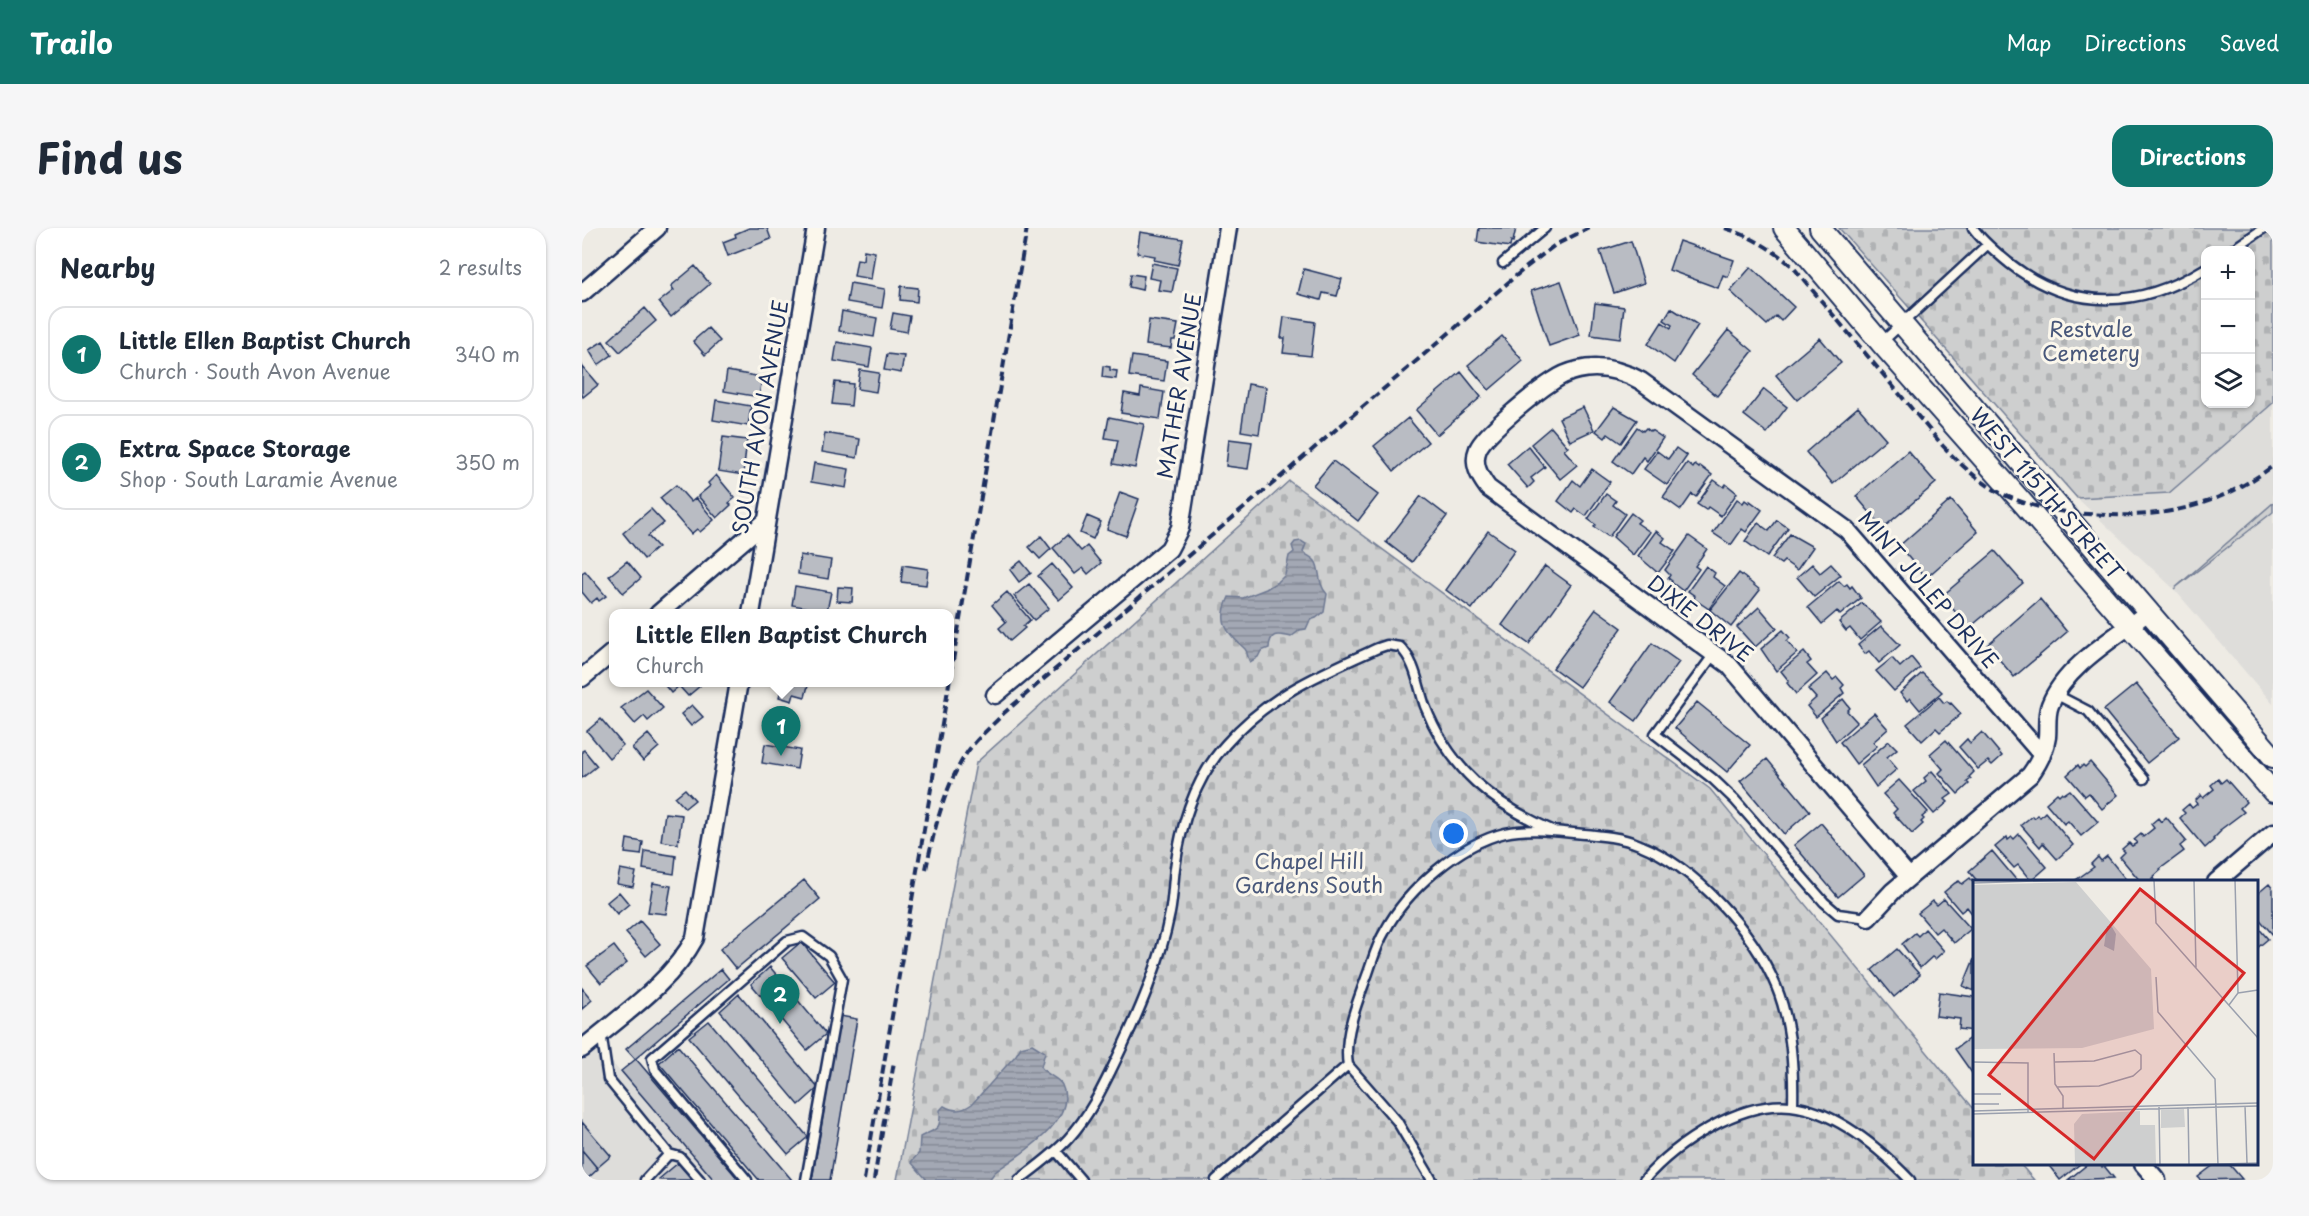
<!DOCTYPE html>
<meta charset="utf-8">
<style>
:root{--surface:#fff;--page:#f6f6f7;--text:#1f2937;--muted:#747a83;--line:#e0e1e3;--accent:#0f766e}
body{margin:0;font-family:"Playpen Sans",sans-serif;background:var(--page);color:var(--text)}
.controls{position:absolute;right:18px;top:18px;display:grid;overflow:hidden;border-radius:12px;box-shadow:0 2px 4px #0004}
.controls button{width:54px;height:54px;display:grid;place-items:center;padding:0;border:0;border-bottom:2px solid var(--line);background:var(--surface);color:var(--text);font:30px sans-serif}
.you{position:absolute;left:872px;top:606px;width:21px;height:21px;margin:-15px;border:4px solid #fff;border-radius:50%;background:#1a73e8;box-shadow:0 0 0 9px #1a73e833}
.badge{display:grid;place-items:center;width:39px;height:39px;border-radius:50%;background:var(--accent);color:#fff;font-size:20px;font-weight:700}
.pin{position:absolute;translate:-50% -50px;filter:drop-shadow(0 2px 3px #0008)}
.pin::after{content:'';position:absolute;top:32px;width:21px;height:18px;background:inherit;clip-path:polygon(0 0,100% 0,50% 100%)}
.popup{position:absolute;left:27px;top:381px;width:345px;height:78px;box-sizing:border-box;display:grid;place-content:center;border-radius:12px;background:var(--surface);filter:drop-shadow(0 2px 4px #0005);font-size:20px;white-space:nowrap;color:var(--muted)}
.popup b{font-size:22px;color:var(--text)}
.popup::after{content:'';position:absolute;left:50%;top:100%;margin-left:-12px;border:12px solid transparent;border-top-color:var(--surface)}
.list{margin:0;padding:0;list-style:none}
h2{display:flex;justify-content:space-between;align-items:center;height:78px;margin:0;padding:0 24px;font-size:26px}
h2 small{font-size:20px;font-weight:400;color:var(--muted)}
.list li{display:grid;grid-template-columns:39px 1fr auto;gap:18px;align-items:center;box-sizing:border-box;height:96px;margin:0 12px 12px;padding:0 12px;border:2px solid var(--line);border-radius:18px}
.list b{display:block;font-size:22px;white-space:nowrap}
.list p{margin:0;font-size:20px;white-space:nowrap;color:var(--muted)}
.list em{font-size:20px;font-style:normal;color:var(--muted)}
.icon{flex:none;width:33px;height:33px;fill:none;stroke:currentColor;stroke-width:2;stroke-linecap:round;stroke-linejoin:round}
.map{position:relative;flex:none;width:1691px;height:952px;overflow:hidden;border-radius:18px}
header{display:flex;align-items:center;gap:36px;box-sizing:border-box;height:84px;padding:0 30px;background:var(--accent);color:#fff}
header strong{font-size:28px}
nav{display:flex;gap:33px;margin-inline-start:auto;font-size:21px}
.intro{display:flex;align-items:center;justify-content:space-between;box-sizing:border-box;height:144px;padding:0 36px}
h1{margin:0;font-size:42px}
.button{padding:15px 27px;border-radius:18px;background:var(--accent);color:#fff;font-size:21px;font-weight:700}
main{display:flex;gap:36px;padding:0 36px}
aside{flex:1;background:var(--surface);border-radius:18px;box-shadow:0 2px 4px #0004}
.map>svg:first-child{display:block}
</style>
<header>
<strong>Trailo</strong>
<nav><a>Map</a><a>Directions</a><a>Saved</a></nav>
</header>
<div class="intro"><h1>Find us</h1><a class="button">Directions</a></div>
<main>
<aside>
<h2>Nearby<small>2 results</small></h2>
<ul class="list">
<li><span class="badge">1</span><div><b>Little Ellen Baptist Church</b><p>Church · South Avon Avenue</p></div><em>340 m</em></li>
<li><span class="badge">2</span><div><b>Extra Space Storage</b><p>Shop · South Laramie Avenue</p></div><em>350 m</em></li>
</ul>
</aside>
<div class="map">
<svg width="1691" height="952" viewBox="0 0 1691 952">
<defs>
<pattern id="cemetery-stones" width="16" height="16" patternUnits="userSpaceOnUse" patternTransform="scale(1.5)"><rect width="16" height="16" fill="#cecfcf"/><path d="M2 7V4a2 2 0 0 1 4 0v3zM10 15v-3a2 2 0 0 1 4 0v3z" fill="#b0b2b4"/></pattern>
<pattern id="water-rules" width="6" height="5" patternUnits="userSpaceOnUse" patternTransform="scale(1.5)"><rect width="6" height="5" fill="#a3a8b4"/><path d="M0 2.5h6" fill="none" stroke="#848996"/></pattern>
</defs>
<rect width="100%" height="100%" fill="#eeebe4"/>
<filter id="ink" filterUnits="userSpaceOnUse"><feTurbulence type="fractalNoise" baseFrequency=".0167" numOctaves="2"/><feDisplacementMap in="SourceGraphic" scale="12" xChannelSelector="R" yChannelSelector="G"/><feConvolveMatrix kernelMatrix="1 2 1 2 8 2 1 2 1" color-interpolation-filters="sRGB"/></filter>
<g filter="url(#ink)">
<path fill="#deddda" d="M1691,175V275L1604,351L1691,284V476L1592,361L1495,270L1587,264Z
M16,818L131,952H0V833Z"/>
<path fill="#cecfcf" stroke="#747f96" stroke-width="1.5" d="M1691,275V284L1592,361Z"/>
<path fill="url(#cemetery-stones)" stroke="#747f96" stroke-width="1.5" fill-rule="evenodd" d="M1257,0H1691V175L1587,265L1495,270ZM1624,22H1668V176H1624Z
M707,253L1128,561L1392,881V936H1438L1452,952H315L394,535Z"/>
<path fill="url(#water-rules)" stroke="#6d7892" stroke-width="1.5" d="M719,313L724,316L721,324C725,328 730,329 733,333C739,341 735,356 745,366L742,384L734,390L728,392L724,401L718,402L709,409C698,407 688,402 687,420L679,423L676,429L668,434C665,430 666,424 663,421C644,403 635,395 647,369L661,370L684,361L697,353L703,347L707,328L712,324L710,318L713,314Z
M450,816L463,824L459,839C465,848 476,849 480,857C497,893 436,927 413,944L407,952H345L329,934L337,925L338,909C355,900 359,903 358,882L362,878C373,884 380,883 390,876L434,827L439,819Z"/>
<path fill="#b9bcc3" stroke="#1b2f5e" stroke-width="1.5" d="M167,0H185L189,11L146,28L141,14L154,9L153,6Z
M897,0H934L931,14L929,13L928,19L895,14Z
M558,4L601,11L596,37L572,32L573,28L555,25Z
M1049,13L1062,55L1032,65L1018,23Z
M1097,13L1152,32L1146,49L1141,47L1136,60L1087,42Z
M282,22L293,24L289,51L272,48L275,31L281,32Z
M570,35L595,40L590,64L576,62L578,52L567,50Z
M113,38L128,56L89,89L77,74L92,62L89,58Z
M1169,39L1212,79L1199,93L1194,88L1185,97L1148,63Z
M722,41L760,51L755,68L741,65L739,72L716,66Z
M549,46L562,48L560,62L547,59Z
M979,53L998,107L967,118L949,63Z
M268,55L303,61L300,80L265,74Z
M319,58L336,60L335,74L318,72Z
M1013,75L1042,79L1038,111L1009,107Z
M63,80L74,93L38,124L27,112Z
M1089,80L1116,97L1092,135L1066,116L1080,94L1089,100L1090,97L1082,92Z
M260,83L295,90L292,109L257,103Z
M311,85L328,88L325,104L308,101Z
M702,89L733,94L729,128L701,125L703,110H699Z
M567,92L596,96L593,112H590L589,120L564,117Z
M126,100L138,113L123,127L111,113Z
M1146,102L1171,123L1135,168L1110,147Z
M920,108L941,133L907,162L886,137Z
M1238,110L1259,135L1215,172L1194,147Z
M21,113L30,127L16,137L7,122Z
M255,114L290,120L287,139L252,133Z
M305,126L322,128L319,145L302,142Z
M550,128L585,133L582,153L547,148Z
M0,138L16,157L1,169L0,167Z
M521,138L528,139V142L535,143L534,151L520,149Z
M278,142L297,145L294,164L275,161Z
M145,143L180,149L177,169L142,163Z
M879,144L899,169L855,207L834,182Z
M253,154L271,156L269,178L250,176Z
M666,156L684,159L677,206L659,203Z
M559,160L582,164L578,191L539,185L542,165L558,168Z
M1182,161L1205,179L1185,205L1162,187Z
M134,172L169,178L166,198L131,192Z
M1001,179L1012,202L988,213L977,190Z
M1032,179L1055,192L1039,215L1026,206L1023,210L1014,203Z
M1276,179L1304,211L1251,256L1224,224Z
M527,189L562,196L553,240L531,236L536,212L523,210Z
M826,190L846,214L812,243L792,218Z
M969,199L986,219L982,222L995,237L978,251L949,216Z
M1055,199L1061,203L1064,200L1068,203L1069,202L1081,210L1065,233L1061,229L1049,246L1031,233Z
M243,205L278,211L275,230L240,224Z
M141,209L165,212L161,247L136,243Z
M647,211L670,214L666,241L644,238Z
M946,218L963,239L949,250L952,254L946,260L925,236Z
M1094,220L1105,228L1085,257L1062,241L1075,223L1086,231Z
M1326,223L1354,255L1301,300L1274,268Z
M751,233L796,267L776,293L731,257Z
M232,235L267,241L264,260L229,254Z
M1105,235L1111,240L1113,237L1117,240L1118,238L1130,247L1114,269L1110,266L1099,282L1081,269Z
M1010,241L1028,254L1004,288L994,281L991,285L976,273L991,252L998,258Z
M134,247L153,270L147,275L149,277L135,290L116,268L128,258L126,255Z
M1132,252L1142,259L1144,256L1155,265L1139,288L1126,279L1124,282L1115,276Z
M94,257L109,274L114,270L132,292L118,304L115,301L109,306L78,270Z
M538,264L557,271L544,308L525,301Z
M1024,266L1034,273L1031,277L1043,286L1027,309L1012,299L1014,297L1006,291Z
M839,268L865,288L830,334L804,314Z
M1155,271L1161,275L1163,272L1167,275L1168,273L1180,282L1164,304L1160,301L1149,317L1131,305Z
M1369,272L1396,304L1344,350L1317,318Z
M69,281L82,295L66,308L76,319L62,331L41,305Z
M1049,285L1058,292L1055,295L1068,304L1051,327L1031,309Z
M505,288L519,294L511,311L498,305Z
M1195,292L1206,300L1185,329L1163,313L1176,295L1187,303Z
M906,303L933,322L890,381L864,362Z
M1074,303L1083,310L1080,314L1093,323L1076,345L1056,328Z
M1208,306L1231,319L1215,342L1202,333L1199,336L1190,330Z
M485,307L499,323L505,318L519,335L506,346L501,340L493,346L471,320Z
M459,308L469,321L458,331L447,319Z
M1107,308L1125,321L1113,338L1117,341L1101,363L1089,354L1090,353L1086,350L1088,347L1083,342Z
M1413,323L1441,355L1387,400L1360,368Z
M218,327L249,332L246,351L216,346Z
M45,333L59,350L41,365L27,348Z
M439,333L449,345L437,354L428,342Z
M470,336L491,360L477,372L456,348Z
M1230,336L1238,345L1249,336L1259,347L1232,369L1215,349Z
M321,337L346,341L344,357L319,354Z
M963,338L989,357L947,416L920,397Z
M1124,338L1133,345L1131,349L1143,358L1127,381L1112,371L1113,368L1106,363Z
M3,343L24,368L17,373L15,370L9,375L0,364V345Z
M1157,345L1178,362L1149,399L1128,382Z
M1257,353L1262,358L1265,356L1268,360L1270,358L1279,370L1258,387L1255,383L1240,396L1226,379Z
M447,356L467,380L452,392L432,368Z
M213,358L249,364L245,383L210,377Z
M256,359L271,360L270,374L255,373Z
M425,364L448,392L441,398L443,400L428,413L417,400L424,394L410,377Z
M1458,371L1485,404L1432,449L1405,417Z
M1280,375L1299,394L1278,412L1268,400L1264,403L1257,394Z
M1177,379L1195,400L1173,419L1155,399Z
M1014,381L1040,400L997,459L971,440Z
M1299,398L1318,417L1297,435L1287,423L1283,426L1276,417Z
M1201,402L1208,410L1205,413L1215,425L1194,443L1179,421Z
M1070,415L1097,434L1054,493L1028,474Z
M1222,424L1229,433L1225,436L1235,447L1214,466L1205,455L1207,453L1199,443Z
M1329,429L1338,440L1312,463L1294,443L1310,430L1318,439Z
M1245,445L1251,452L1255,449L1262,457L1259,460L1262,465L1234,489L1225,478L1234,470L1226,461Z
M1340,445L1360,464L1338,482L1328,470L1325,473L1318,465Z
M80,454H115L118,458L106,468L97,458L89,465Z
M201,454H227L223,469L212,466L210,473L197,469Z
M1554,456L1597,509L1565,535L1522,482Z
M64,461L81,480L66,493L62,488L53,496L39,480Z
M1357,469L1362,475L1365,473L1368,476L1369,475L1379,486L1358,504L1354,500L1340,513L1325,496Z
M1261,471L1268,480L1265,483L1275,494L1254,513L1239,490Z
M1115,474L1168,517L1145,544L1093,500Z
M110,477L121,489L109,498L99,486Z
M1292,485L1306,501L1291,514L1295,518L1274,536L1258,514Z
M19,491L41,517L27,530L5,503Z
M1400,504L1420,528L1410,537L1406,533L1396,541L1377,519L1385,511L1388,515Z
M66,506L77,519L61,533L50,520Z
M1364,512L1392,544L1387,549L1389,551L1385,554L1387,556L1376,566L1357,545L1361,541L1348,526Z
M1307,513L1315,521L1305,529L1315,541L1294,559L1279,537Z
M183,516L218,522L215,541L180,535Z
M2,522L15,538L0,550V523Z
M1185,531L1228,583L1202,606L1158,553Z
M1508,534L1536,567L1520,581L1507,565L1503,568L1485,547L1496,537L1498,540L1501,537L1503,539Z
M1350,543L1370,566L1363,571L1366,574L1352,586L1332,563L1344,553L1342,550Z
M1636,551L1639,555L1644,551L1664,574L1658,580L1662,584L1638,602L1639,603L1631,611L1632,612L1623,620L1598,590L1603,585L1600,582L1607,576L1610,580L1615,576L1613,573L1619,567L1621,570L1632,561L1629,557Z
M1317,552L1346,584L1340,589L1342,591L1339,594L1341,596L1330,606L1311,585L1315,581L1301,566Z
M103,561L113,572L103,580L93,569Z
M1488,562L1516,594L1499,608L1486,593L1482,596L1464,575L1475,565L1477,567L1480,564L1482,566Z
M1463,584L1491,617L1475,631L1461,615L1458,619L1439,597L1450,588L1452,590L1455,587L1458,589Z
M83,585L100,587L96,616L79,613Z
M1584,589L1604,613L1598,618L1602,623L1578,641L1579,642L1570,650L1572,651L1569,654H1559L1538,629L1543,624L1540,621L1547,615L1550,618L1555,615L1552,612L1559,606L1561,609L1572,600L1569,596L1576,590L1579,594Z
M1239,595L1282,647L1256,669L1212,617Z
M1437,606L1465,639L1449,653L1436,637L1432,640L1413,619L1425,609L1426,612L1430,609L1432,611Z
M45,611L61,614L59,627L43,625Z
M63,623L94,628L92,646L61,641Z
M1410,623L1436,654H1396L1387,643Z
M1525,628L1546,654H1491L1512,639L1509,636L1516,629L1519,633Z
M38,641L54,644L51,659L35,656Z
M1388,650L1392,655V688L1385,679L1379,684L1362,664L1373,655L1377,653L1380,656Z
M222,652L238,671L154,741L138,721Z
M71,655L89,658L84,686L66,684Z
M1687,656L1691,661V707L1674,687V667Z
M37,664L47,676L35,686L25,674Z
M1362,671L1389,701L1372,715L1359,700L1353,705L1336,685L1351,673L1355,677Z
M58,693L78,716L64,728L44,705Z
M1674,697L1686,711L1674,721Z
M1343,701L1362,723L1353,731L1350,729L1338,740L1320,716L1333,705L1336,708Z
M219,714L253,754L234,770L200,730Z
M32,718L45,735L19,755L5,738Z
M1315,721L1338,747L1312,769L1290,742Z
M1392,731V763L1381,758Z
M188,739L244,806L225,822L169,756Z
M139,741L147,751L53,831L44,821Z
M0,760L10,772L0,781Z
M1357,764L1392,769V803L1377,801L1378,791L1354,788Z
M157,766L236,860L217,877L138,783Z
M258,788L275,791L248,952H230Z
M127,793L226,909L206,926L107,809Z
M1392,807V843L1390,845L1373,821Z
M96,818L210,952H177L77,835Z
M54,831L157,952H132L39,843Z
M0,894L29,928L15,940L0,922Z
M0,922L16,941L4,952H0Z
M96,935L111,952H78L77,951Z
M1468,936H1498L1478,952L1468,939L1470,938Z
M1506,936H1517L1520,939L1522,938L1532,950L1486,952Z
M1633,936H1647L1660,951L1619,952L1616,949Z"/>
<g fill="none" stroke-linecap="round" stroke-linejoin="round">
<g stroke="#1b2f5e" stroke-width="13">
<path id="service" d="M1391,0C1401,14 1414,24 1427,35C1490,84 1557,81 1624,40
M1650,22L1682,0
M921,35L963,0
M1299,115L1405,17
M1132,426L1073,506L1131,551L1153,572L1242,674L1256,686L1286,690
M1473,466L1506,483L1562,551
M19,804L26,851L87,926L63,952
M474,923L499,952
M87,926L98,929L118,952
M165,952L73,842L70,830L205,713L221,709L247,728L260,751L224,952
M437,952C454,939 471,927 486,911C508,887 521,859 535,830C557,784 578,736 588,685C591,670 591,655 593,640C599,595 613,550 644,516C687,467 738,446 796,420L805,417L818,419C834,434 836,459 843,478C868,542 911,576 972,603
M634,952L766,837
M850,952L815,893L766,837C761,808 776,772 786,745C791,731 795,716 803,703C825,662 877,616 923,605C945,600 970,603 991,605C1013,607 1037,608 1058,617C1113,639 1171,703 1194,758C1209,794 1212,839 1211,878
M1062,952C1094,915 1158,873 1209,878C1254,883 1298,921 1328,952"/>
</g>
<g stroke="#1b2f5e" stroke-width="21">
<path id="minor" d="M0,65L75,0
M76,386L184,293
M169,386L234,0
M0,450L31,424
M413,467L587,321L598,300L646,0
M1327,649L1147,437L906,260C897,248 890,235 896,221C903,205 954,164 971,153C978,148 987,144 996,142C1018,137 1039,142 1059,153L1265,302L1460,527
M1634,654L1691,605
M1286,690L1311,663L1448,547C1456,536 1463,523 1465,509C1466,498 1464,487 1468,477C1483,438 1534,409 1566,384
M0,821C39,788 89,755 113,710L157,454
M1561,936L1575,952"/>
</g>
<g stroke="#1b2f5e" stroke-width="24">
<path id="tertiary" d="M1202,0L1299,115L1439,273L1691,564
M1238,0L1691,529"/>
</g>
<use href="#service" stroke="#fbf7ec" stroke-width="8"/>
<use href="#minor" stroke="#fbf7ec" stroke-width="16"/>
<use href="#tertiary" stroke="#fbf7ec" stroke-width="20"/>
<path stroke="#1b2f5e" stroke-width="4" stroke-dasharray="9 4.5" stroke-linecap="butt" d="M1143,0C1168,8 1191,21 1211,39L1361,218C1377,235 1393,250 1413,262C1441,278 1475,284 1506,286C1577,291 1633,281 1691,238
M344,641C352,602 362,560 384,526C394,511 410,498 422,485L942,41L973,17L1007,0
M282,952L445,0
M292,952L312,834"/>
</g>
</g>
<g text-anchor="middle" stroke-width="6" stroke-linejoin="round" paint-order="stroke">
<g font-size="21" fill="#48577a" stroke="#fbf7ec">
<text x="1509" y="109">Restvale<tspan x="1509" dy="24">Cemetery</tspan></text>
<text x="727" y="641">Chapel Hill<tspan x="727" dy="24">Gardens South</tspan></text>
</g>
<g font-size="21" fill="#1b2f5e" stroke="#fbf7ec">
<text transform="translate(598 158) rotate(-81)" y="7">MATHER AVENUE</text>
<text transform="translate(179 189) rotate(-80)" y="7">SOUTH AVON AVENUE</text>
<text transform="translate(1464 266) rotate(49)" y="7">WEST 115TH STREET</text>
<text transform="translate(1346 362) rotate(49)" y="7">MINT JULEP DRIVE</text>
<text transform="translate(1118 391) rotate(38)" y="7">DIXIE DRIVE</text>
</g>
</g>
<g transform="translate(1391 652)">
<rect width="285" height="285" fill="#eeebe4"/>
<path d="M103,2L178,89L181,149L109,168L0,169V5ZM211,229L212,247L188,248V230ZM167,231V245H182L183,285H102L101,244L109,234Z" fill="#cecfcf"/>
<path d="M134,46L139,47L143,54L141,71L131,66Z" fill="#a3a8b4"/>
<path fill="none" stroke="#9aa0ae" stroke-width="1.5" d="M181,0L183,43L285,158M221,0L223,88M0,3L97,0M183,97L185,132L242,199L245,285M265,113L285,110M256,125L265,113L262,0M81,173L82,204L90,216V229M0,182L55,183V232M82,182L121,181L162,170L168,175V189L160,196L126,206L84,207M0,214H28M0,224H26M272,226L274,283M186,227L187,285M215,227L216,285M0,231L285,223M0,234L285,226M210,285L285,283"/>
<path fill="#d62828" fill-opacity="0.15" stroke="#d62828" stroke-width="3" d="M167,9L271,93L121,279L16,195Z"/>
<rect width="285" height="285" fill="none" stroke="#1b2f5e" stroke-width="3"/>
</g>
</svg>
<div class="controls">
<button>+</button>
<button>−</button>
<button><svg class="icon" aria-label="layers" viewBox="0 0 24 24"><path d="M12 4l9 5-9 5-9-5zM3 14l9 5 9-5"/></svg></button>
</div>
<div class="you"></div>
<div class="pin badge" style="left:199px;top:528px">1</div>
<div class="popup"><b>Little Ellen Baptist Church</b>Church</div>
<div class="pin badge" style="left:198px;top:796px">2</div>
</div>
</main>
